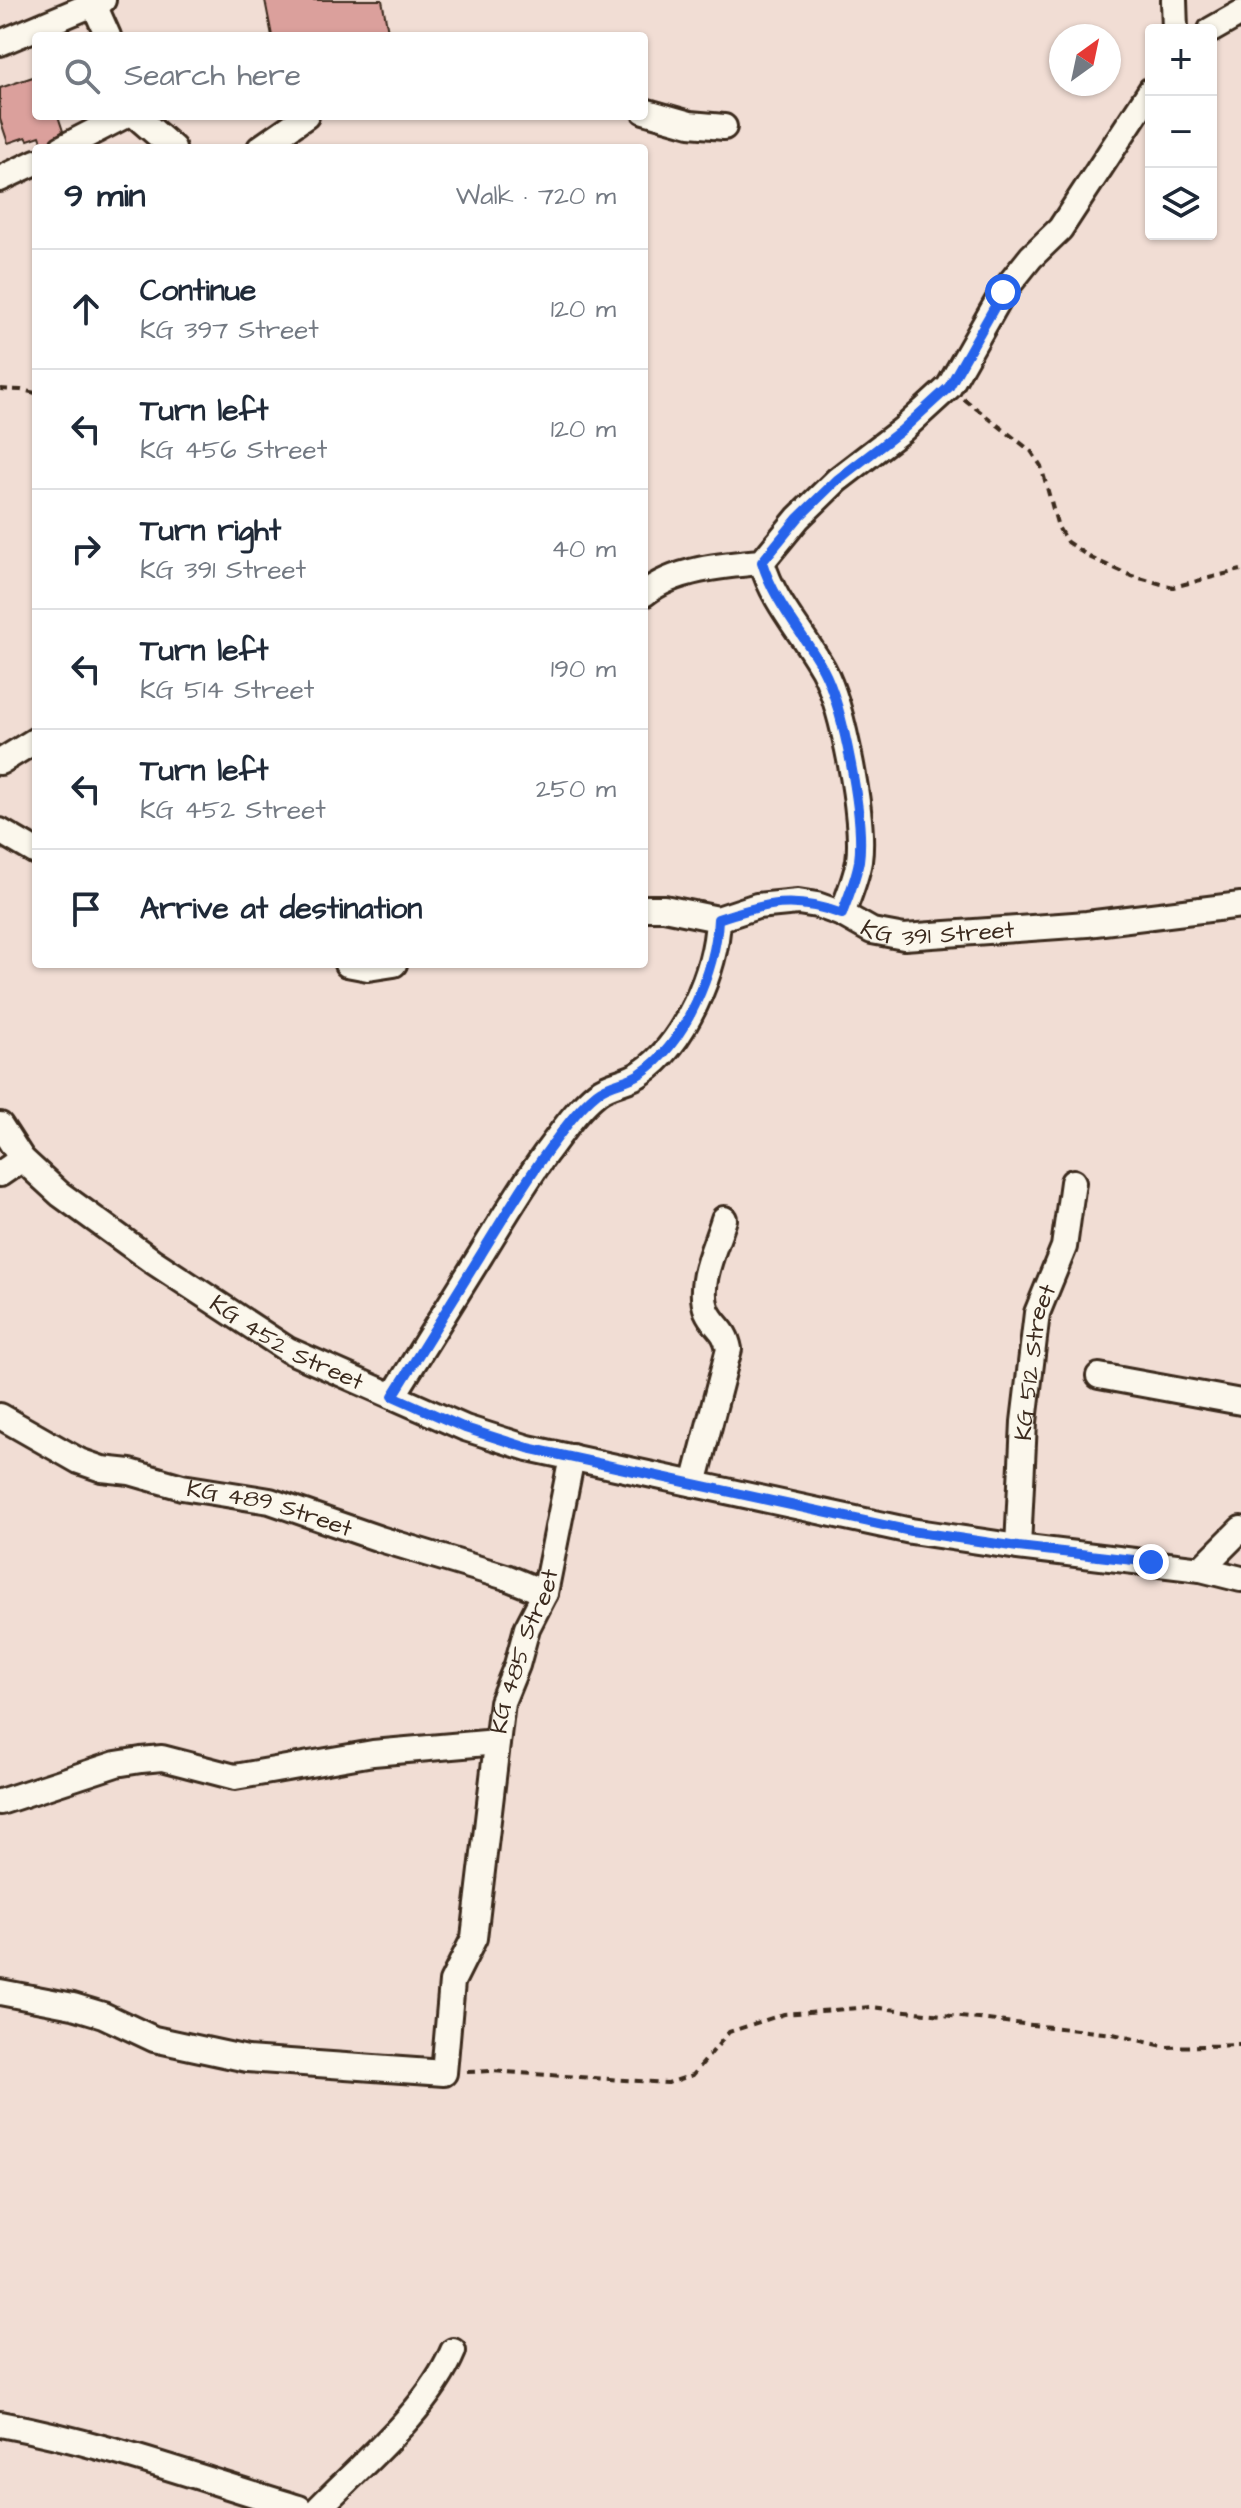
<!DOCTYPE html>
<meta charset="utf-8">
<style>
:root{--surface:#fff;--page:#f2f2f3;--text:#1f2937;--muted:#747a83;--line:#e0e1e3}
body{margin:0;font-family:"Architects Daughter",sans-serif;background:var(--page);color:var(--text)}
.controls{position:absolute;right:24px;top:24px;display:grid;overflow:hidden;border-radius:8px;box-shadow:0 2px 6px #0004}
.controls button{width:72px;height:72px;display:grid;place-items:center;padding:0;border:0;border-bottom:2px solid var(--line);background:var(--surface);color:var(--text);font:40px sans-serif}
.compass{position:absolute;left:1049px;top:24px;width:72px;height:72px;border-radius:50%;background:var(--surface);box-shadow:0 2px 6px #0004;rotate:33deg}
.stop{position:absolute;width:24px;height:24px;margin:-18px;border:6px solid #2563eb;border-radius:50%;background:#fff}
.stop.end{background:#2563eb;border-color:#fff;box-shadow:0 2px 8px #0008}
.list{margin:0;padding:0;list-style:none}
h2{display:flex;justify-content:space-between;align-items:center;height:104px;margin:0;padding:0 32px;font-size:34px}
h2 small{font-size:26px;font-weight:400;color:var(--muted)}
.list li{display:grid;grid-template-columns:52px 1fr auto;gap:24px;align-items:center;box-sizing:border-box;height:120px;padding:0 32px;border-top:2px solid var(--line)}
.list b{display:block;font-size:30px;white-space:nowrap}
.list p{margin:0;font-size:26px;white-space:nowrap;color:var(--muted)}
.list em{font-size:26px;font-style:normal;color:var(--muted)}
.icon{flex:none;width:44px;height:44px;fill:none;stroke:currentColor;stroke-width:2;stroke-linecap:round;stroke-linejoin:round}
.map{position:relative;flex:none;width:1241px;height:2508px;overflow:hidden}
.search{position:absolute;background:var(--surface);box-shadow:0 2px 6px #0004;left:32px;top:32px;width:616px;height:88px;display:flex;align-items:center;gap:20px;box-sizing:border-box;padding:0 28px;border-radius:8px;color:var(--muted);font-size:30px}
.panel{position:absolute;background:var(--surface);box-shadow:0 2px 6px #0004;left:32px;top:144px;width:616px;height:824px;border-radius:8px}
.map>svg:first-child{display:block}
</style>
<div class="map">
<svg width="1241" height="2508" viewBox="0 0 1241 2508">
<rect width="100%" height="100%" fill="#f1ddd4"/>
<filter id="ink" filterUnits="userSpaceOnUse"><feTurbulence type="fractalNoise" baseFrequency=".0125" numOctaves="2"/><feDisplacementMap in="SourceGraphic" scale="16" xChannelSelector="R" yChannelSelector="G"/><feConvolveMatrix kernelMatrix="1 2 1 2 8 2 1 2 1" color-interpolation-filters="sRGB"/></filter>
<g filter="url(#ink)">
<path fill="#dba09c" stroke="#3b2a1e" stroke-width="2" d="M265,0H382L389,36H272Z
M36,76V116H58L63,131L43,145L40,136L28,140L26,137L8,143L0,119V88Z"/>
<g fill="none" stroke-linecap="round" stroke-linejoin="round">
<g stroke="#3b2a1e" stroke-width="30">
<g id="street">
<path d="M92,0L108,36"/>
<path d="M1174,0L1175,30"/>
<path d="M1211,30L1241,13"/>
<path d="M0,43L103,0"/>
<path d="M644,111L690,124L724,127"/>
<path d="M136,116L173,148"/>
<path d="M62,148L124,116"/>
<path d="M260,148L306,116"/>
<path d="M0,179L36,162"/>
<path d="M762,562C773,602 803,633 823,669C843,706 865,820 859,861C856,879 848,897 842,914"/>
<path d="M644,594C674,569 724,565 762,562L798,518L837,480L902,430L949,387L1003,292L1031,257L1060,229L1151,90"/>
<path d="M0,762L36,740"/>
<path d="M0,831L36,852"/>
<path id="s1" d="M644,908H664L718,919L757,906L798,902L817,905L842,914L872,931L904,937L1087,924L1241,905"/>
<path d="M347,964L368,968L394,964"/>
<path id="s2" d="M0,1125L22,1159L60,1194L151,1260L288,1350L465,1428L528,1448L911,1531L1018,1547L1201,1569L1241,1579"/>
<path d="M0,1174L22,1159"/>
<path d="M1099,1376L1241,1402"/>
<path d="M393,1396C422,1350 451,1303 480,1256C501,1222 522,1186 546,1153C562,1132 576,1110 597,1093C611,1082 627,1083 641,1073C685,1044 716,970 718,919"/>
<path id="s3" d="M0,1416L79,1461L102,1469L130,1472L182,1487L270,1501L380,1539L506,1577L545,1593"/>
<path d="M694,1484L729,1349C725,1328 714,1327 707,1311C696,1283 716,1246 724,1219"/>
<path id="s4" d="M1018,1547L1024,1422L1037,1313L1064,1247L1073,1182"/>
<path d="M1201,1569L1241,1529"/>
<path d="M0,1802L116,1764L141,1760L162,1758L235,1777L373,1753L497,1742"/>
<path id="s5" d="M0,1992L73,2006L103,2015L154,2039L247,2059L444,2073L452,1982L474,1938L502,1702L517,1665L527,1628L545,1593L572,1457"/>
<path d="M0,2424C103,2443 199,2478 299,2508"/>
<path d="M319,2508C363,2463 429,2409 453,2351"/>
</g>
</g>
<path stroke="#3b2a1e" stroke-width="4" stroke-dasharray="8 6" stroke-linecap="butt" d="M0,389L21,390L36,393
M964,399L1031,451L1041,466L1058,527L1067,542L1091,558L1132,576L1173,587L1241,570
M467,2072L490,2071L668,2083L693,2075L729,2032L784,2014L871,2007L1113,2034L1167,2047L1241,2045"/>
<use href="#street" stroke="#fbf7ec" stroke-width="24"/>
</g>
</g>
<g fill="none" stroke-linecap="round" stroke-linejoin="round" filter="url(#ink)">
<path stroke="#2563eb" stroke-width="10" d="M1003,292L949,387L902,430L837,480L798,518L762,562C774,602 803,633 823,669C843,706 865,819 859,861C856,879 848,897 842,914C794,896 766,903 718,919C716,970 685,1044 641,1073C627,1083 611,1082 597,1093C576,1110 562,1132 546,1153C522,1186 501,1222 480,1256C451,1303 422,1349 393,1396L465,1428L528,1448L911,1531L1018,1547L1151,1562"/>
</g>
<g text-anchor="middle" stroke-width="6" stroke-linejoin="round" paint-order="stroke">
<g font-size="24" fill="#3b2a1e" stroke="#fbf7ec">
<text dy="8" stroke="none"><textPath href="#s1" startOffset="304">KG 391 Street</textPath></text>
<text dy="8" stroke="none"><textPath href="#s2" startOffset="364">KG 452 Street</textPath></text>
<text dy="8" stroke="none"><textPath href="#s4" startOffset="186">KG 512 Street</textPath></text>
<text dy="8" stroke="none"><textPath href="#s3" startOffset="288">KG 489 Street</textPath></text>
<text dy="8" stroke="none"><textPath href="#s5" startOffset="888">KG 485 Street</textPath></text>
</g>
</g>
</svg>
<div class="controls">
<button>+</button>
<button>−</button>
<button><svg class="icon" aria-label="layers" viewBox="0 0 24 24"><path d="M12 4l9 5-9 5-9-5zM3 14l9 5 9-5"/></svg></button>
</div>
<svg class="compass" viewBox="-18 -18 36 36"><path d="M0-13l5 13h-10z" fill="#e53935"/><path d="M0 13l5-13h-10z" fill="#747a83"/></svg>
<div class="stop" style="left:1003px;top:292px"></div>
<div class="stop end" style="left:1151px;top:1562px"></div>
<div class="search"><svg class="icon" aria-label="search" viewBox="0 0 24 24"><circle cx="10" cy="10" r="6"/><path d="M15 15l6 6"/></svg>Search here</div>
<section class="panel">
<h2>9 min<small>Walk · 720 m</small></h2>
<ul class="list">
<li><svg class="icon" aria-label="ahead" viewBox="0 0 24 24"><path d="M12 20V5M6 11l6-6 6 6"/></svg><div><b>Continue</b><p>KG 397 Street</p></div><em>120 m</em></li>
<li><svg class="icon" aria-label="left" viewBox="0 0 24 24"><path d="M17 20v-9H6M10 6l-5 5 5 5"/></svg><div><b>Turn left</b><p>KG 456 Street</p></div><em>120 m</em></li>
<li><svg class="icon" aria-label="right" viewBox="0 0 24 24"><path d="M7 20v-9h11M14 6l5 5-5 5"/></svg><div><b>Turn right</b><p>KG 391 Street</p></div><em>40 m</em></li>
<li><svg class="icon" aria-label="left" viewBox="0 0 24 24"><path d="M17 20v-9H6M10 6l-5 5 5 5"/></svg><div><b>Turn left</b><p>KG 514 Street</p></div><em>190 m</em></li>
<li><svg class="icon" aria-label="left" viewBox="0 0 24 24"><path d="M17 20v-9H6M10 6l-5 5 5 5"/></svg><div><b>Turn left</b><p>KG 452 Street</p></div><em>250 m</em></li>
<li><svg class="icon" aria-label="arrive" viewBox="0 0 24 24"><path d="M6 21V4h12l-3 4 3 4H6"/></svg><div><b>Arrive at destination</b></div></li>
</ul>
</section>
</div>
